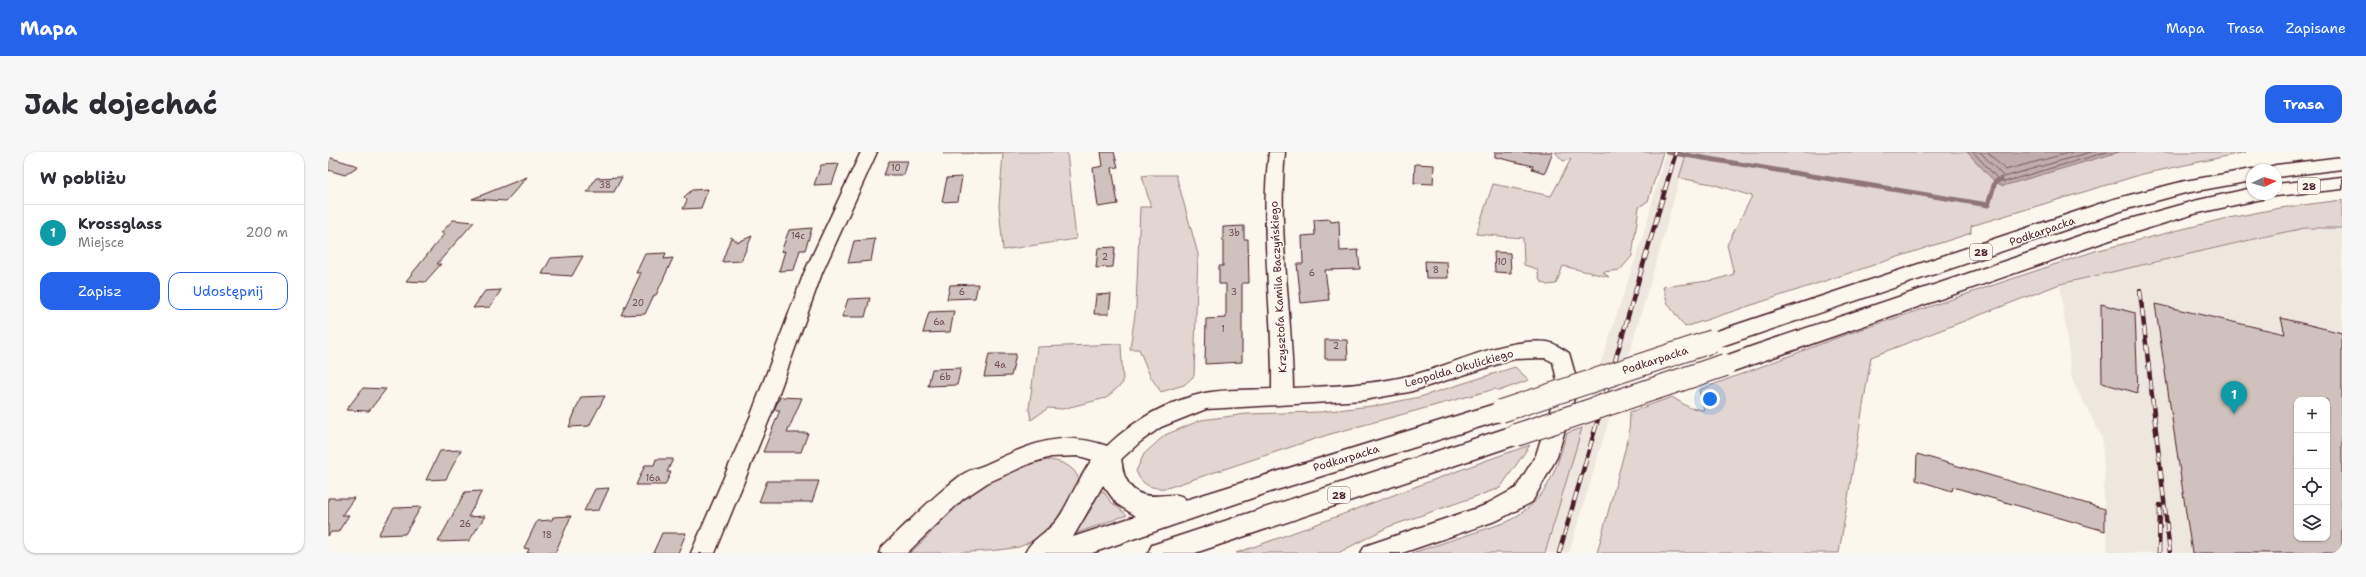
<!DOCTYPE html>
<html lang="pl">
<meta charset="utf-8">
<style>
:root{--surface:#fff;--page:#f7f7f7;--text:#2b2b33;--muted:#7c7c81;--line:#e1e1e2;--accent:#2563eb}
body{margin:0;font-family:"Shantell Sans",sans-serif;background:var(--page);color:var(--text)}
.controls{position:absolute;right:12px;bottom:12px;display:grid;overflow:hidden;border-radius:8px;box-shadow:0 1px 3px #0004}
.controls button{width:36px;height:36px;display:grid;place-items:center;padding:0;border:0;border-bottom:1px solid var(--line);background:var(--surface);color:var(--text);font:20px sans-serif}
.compass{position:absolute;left:1918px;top:12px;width:36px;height:36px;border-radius:50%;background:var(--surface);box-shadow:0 1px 3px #0004;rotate:86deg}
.you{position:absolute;left:1382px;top:247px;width:14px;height:14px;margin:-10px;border:3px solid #fff;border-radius:50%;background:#1a73e8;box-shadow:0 0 0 6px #1a73e833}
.badge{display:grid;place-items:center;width:26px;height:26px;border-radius:50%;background:var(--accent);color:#fff;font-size:13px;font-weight:700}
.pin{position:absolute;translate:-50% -33px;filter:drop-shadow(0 1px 2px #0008)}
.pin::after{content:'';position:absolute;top:21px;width:14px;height:12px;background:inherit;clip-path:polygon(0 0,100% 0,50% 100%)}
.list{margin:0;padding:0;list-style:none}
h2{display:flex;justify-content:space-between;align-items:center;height:52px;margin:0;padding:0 16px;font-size:17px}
h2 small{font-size:13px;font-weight:400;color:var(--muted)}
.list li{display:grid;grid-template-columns:26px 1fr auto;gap:12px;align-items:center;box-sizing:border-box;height:56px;padding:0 16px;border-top:1px solid var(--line)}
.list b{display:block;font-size:15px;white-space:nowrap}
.list p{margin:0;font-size:13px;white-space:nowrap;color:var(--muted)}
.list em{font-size:13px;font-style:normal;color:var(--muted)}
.actions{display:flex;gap:8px;padding:12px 16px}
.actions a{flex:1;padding:9px 0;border:1px solid var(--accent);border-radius:12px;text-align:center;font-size:14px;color:var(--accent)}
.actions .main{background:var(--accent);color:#fff}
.icon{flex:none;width:22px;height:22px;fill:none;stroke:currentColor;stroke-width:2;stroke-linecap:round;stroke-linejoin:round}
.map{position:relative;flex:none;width:2014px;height:401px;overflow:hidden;border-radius:12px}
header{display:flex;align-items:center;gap:24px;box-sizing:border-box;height:56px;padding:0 20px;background:var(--accent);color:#fff}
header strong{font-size:19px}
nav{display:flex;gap:22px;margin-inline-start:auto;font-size:14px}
.intro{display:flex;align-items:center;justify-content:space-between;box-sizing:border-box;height:96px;padding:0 24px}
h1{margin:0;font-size:28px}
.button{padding:10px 18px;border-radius:12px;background:var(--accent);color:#fff;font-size:14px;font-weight:700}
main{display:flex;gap:24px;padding:0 24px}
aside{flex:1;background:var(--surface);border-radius:12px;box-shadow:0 1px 3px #0004}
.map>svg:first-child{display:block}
</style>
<header>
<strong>Mapa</strong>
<nav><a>Mapa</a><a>Trasa</a><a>Zapisane</a></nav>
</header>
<div class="intro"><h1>Jak dojechać</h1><a class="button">Trasa</a></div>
<main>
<aside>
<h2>W pobliżu<small></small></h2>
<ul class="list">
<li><span class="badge" style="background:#0f9aa8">1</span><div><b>Krossglass</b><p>Miejsce</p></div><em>200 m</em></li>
</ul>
<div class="actions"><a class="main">Zapisz</a><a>Udostępnij</a></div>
</aside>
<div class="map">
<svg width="2014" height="401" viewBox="0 0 2014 401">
<rect width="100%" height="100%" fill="#fbf7ec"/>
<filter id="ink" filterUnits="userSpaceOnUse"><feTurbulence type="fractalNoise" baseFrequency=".025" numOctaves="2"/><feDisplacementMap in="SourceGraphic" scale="8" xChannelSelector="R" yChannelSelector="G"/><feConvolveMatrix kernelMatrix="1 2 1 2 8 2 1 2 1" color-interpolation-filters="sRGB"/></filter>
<g filter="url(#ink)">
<path fill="#eee7de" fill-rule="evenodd" d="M1338,0H1359L1329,108L1241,401H1217L1269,222L1314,87Z
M1977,76H2014V401H1780L1775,335L1777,332L1774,285L1744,228L1732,132ZM1969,248H1999V386H1969Z"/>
<path fill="#e2d7d0" stroke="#967b7e" d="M616,0H739L748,87L675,98L671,54L675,1L615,2Z
M1227,0H1335L1320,49L1311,55L1304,104L1292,118L1275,120L1281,125L1235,114L1228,132L1219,133L1212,129L1209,117L1196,113L1195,86L1148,82L1165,32L1223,44L1243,7L1235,9Z
M1359,0H1918L1815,22L1643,74V81L1357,175L1340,152L1335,135L1387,128L1406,122L1399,93L1424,44L1384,32L1351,26Z
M821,23H848L870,102L866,224L856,233L833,240L822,224L811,197H802L808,155L812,55H823L814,24Z
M2014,48V76H1977L1948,82L1732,132L1543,205L1511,401H1269L1301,283L1302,260L1344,245L1362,256L1376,258L1371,238L1514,184L1767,99L1891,68L1952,56Z
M793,192L795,231L778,246L734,257L720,256L703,268L701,257L709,195Z
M1187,215L1201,228L1171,239L1167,237L999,283L839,336C824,337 814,334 808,319L816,302L837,283L873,268L919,262L992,260L1052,253L1092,245Z
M1254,276L1217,401H1084L1179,370C1220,347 1226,324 1239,281Z
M1202,293L1172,336L1060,375L1010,401H908C1007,367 1103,327 1202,293Z
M722,308C753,312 761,336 740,360C726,375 709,388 691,395C660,401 615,401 582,401C601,385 612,369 631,352C655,330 689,312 722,308Z
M772,339H775L783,350L799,363L749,381L748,379L762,359Z"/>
<path fill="#bfadaa" stroke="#907477" d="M1639,0H1791L1675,34L1667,30Z"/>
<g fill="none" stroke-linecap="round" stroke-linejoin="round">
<path stroke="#79585e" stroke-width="1" d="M1645,0L1670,27L1676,30L1779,0
M1652,0L1676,25L1763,0
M1660,0L1677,18L1744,0"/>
<path stroke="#907477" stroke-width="5" d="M1339,0L1660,53L1667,30L1673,27"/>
</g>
<path fill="#cfc2bc" stroke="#4a1f2b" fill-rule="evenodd" d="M773,0H786L790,15L784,16L790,52L770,55L765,16L775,14Z
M1167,0H1225L1217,21L1204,17L1205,14L1167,5Z
M0,5L30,14L17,23L0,18Z
M561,9H580L576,23H556Z
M511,12L504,32L486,33L493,13Z
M1087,12L1106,13L1105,32L1086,31Z
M199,25L178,49L144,47Z
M294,25L286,40H259L268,26Z
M634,25L630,49L614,50L619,26Z
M380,37L373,56L355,57L359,48L356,45L364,38Z
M1002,67L1003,70L1011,69L1012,99L1030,98L1032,117L997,118L1001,148L973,151L969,112H975L974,84L987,83L986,68Z
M125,68L146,70L109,112H113L97,130L78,129L117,81H113Z
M916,74V87H920L921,131H914V210L877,212L878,167L898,166V132H891V114H895V75Z
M484,76L477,98H472L466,118L451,119L457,99L453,100L461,78Z
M424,84L413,109L394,110L403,85L410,90Z
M547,87L543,109L520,111L526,89Z
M787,95L785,115L768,116L770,96Z
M1166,100L1182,101L1183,121L1167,120Z
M338,101L336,107L345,106L328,143H326L317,162L293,163L313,121H308L317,102Z
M255,104L244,124L214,122L223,106Z
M1097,109L1119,110L1120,126H1098Z
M650,132L647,146L619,147L622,133Z
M173,138L162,155L145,156L157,139Z
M783,142L781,162H766L768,143Z
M542,146L537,165H514L520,147Z
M1773,152L1807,161L1810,241L1774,231Z
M1827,152L1957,182L1953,166L2014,181V401H1864ZM1969,248H1999V386H1969Z
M626,159L622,180L595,181L601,160Z
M997,188H1019L1020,207H997Z
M661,202H688L683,224L656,225Z
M633,216L629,233L600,234L604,217Z
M35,236L58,237L41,259L18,258Z
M277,244L261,274L241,275L253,245Z
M452,245L474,246L459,281H480L473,300H435L452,258H446Z
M133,298L118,327L98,328L112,299Z
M1589,302L1777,357V379L1625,335L1624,339L1588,328Z
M328,307H345L339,320H343L337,333H308L317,313H326Z
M439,329H491L484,350H431Z
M281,336L271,358L256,359L267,337Z
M154,339L140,365L157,364L141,389L110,390L137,340Z
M0,346H26L14,363H21L10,380H3L0,384Z
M93,355L77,382L50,383L66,356Z
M243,364L227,401H199L201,397L196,396L209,369L224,368L225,365Z
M334,381H358L350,401H325Z"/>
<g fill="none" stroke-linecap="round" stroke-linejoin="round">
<g stroke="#4a1f2b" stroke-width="3">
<path id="minor" d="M533,0H549L494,121L443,263L387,401H363L423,263L476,121Z
M941,0H957C949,79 964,157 965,236C1004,234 1042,233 1080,224C1126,214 1171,186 1219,190C1227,191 1234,197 1241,201L1250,233L1229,305L1204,350L1170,368L1074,401H1033L1037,394L1155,354L1188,336L1208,303L1230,233L1225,210L1217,206L1186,207L1081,240L1036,248L878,257L833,275L812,290L790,310L782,313L751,304L723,305L703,311L659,331L635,347L579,401H551L555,394C580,371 604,345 632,324C640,318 650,316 659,312C701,293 732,277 779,294C806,268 840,249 877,241C898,237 923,238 944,237C945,158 931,79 941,0Z"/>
</g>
<g stroke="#4a1f2b" stroke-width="3">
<path id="primary" d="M2014,5V17L1948,25V18H1939L1941,15L1948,13Z
M1924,17L1929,18H1924V29L1857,41L1799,57L1385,197L1377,195L1374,189L1377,183L1786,47L1857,29Z
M2014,25V37L1948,44L1941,42H1948V32Z
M1924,36V42H1937L1934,47L1866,62L1782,88L1397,222L1389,219L1386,213L1389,207L1425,194L1798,68L1866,49Z
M1173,250L1181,252L1184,259L1181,266L939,341L764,401H697C704,386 719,381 729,368C741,354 762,295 782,294C784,294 788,296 790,297C795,307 793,318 798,327C813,359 847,333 858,348ZM775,333L789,352L808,364L745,385Z
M1188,273L1196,276L1200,283L1196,290L867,401H820L824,393L833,390Z"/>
</g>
<use href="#minor" fill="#fbf7ec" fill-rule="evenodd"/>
<use href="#primary" fill="#fbf7ec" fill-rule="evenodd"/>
<g stroke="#4a1f2b" stroke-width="4.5">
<path id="rail" d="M1812,139L1842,401
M1231,401L1348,0
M1831,401L1832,353"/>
</g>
<use href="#rail" stroke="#fbf7ec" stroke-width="3" stroke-dasharray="9" stroke-linecap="butt"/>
<g stroke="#4a1f2b" stroke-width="24" stroke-linecap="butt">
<path id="primary-bridge" d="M1173,259L1385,189
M1188,283L1397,213"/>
</g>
<use href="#primary-bridge" stroke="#fbf7ec" stroke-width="22"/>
</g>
</g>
<g text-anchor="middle" stroke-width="3" stroke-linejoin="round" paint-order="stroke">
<g font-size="9" fill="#6b484f">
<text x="568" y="19">10</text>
<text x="277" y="36">38</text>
<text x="906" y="84">3b</text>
<text x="470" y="87">14c</text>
<text x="777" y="108">2</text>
<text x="1174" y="113">10</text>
<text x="1108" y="121">8</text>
<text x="984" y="124">6</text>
<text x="634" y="143">6</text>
<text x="906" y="143">3</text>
<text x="310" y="154">20</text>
<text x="611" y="173">6a</text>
<text x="895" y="180">1</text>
<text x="1008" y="197">2</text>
<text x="672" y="216">4a</text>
<text x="617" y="228">6b</text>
<text x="325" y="329">16a</text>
<text x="137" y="375">26</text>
<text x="219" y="386">18</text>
</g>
<g fill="#fbf7ec" stroke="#7f6065" stroke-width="1">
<rect x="1970" y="26" width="22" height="16" rx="3"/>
<rect x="1642" y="92" width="22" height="16" rx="3"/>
<rect x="1000" y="335" width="22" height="16" rx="3"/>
</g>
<g font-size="10" font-weight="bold" fill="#4a1f2b">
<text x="1981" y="38">28</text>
<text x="1653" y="104">28</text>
<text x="1011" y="347">28</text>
</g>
<g font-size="11" fill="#4a1f2b" stroke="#fbf7ec">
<text transform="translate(1714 79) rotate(-19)" y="4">Podkarpacka</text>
<text transform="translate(950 135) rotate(-93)" y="4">Krzysztofa Kamila Baczyńskiego</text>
<text transform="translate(1327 208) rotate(-18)" y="4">Podkarpacka</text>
<text transform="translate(1131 216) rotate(-16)" y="4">Leopolda Okulickiego</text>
<text transform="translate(1018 306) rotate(-17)" y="4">Podkarpacka</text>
</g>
</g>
</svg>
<div class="controls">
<button>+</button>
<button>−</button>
<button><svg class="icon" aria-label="locate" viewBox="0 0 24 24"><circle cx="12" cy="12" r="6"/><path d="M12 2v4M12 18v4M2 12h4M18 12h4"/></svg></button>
<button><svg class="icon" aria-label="layers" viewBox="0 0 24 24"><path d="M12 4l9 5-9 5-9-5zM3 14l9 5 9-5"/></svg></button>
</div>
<svg class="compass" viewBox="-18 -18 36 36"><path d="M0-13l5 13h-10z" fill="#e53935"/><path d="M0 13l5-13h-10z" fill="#7c7c81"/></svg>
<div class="you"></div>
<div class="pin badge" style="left:1906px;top:262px;background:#0f9aa8">1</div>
</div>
</main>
